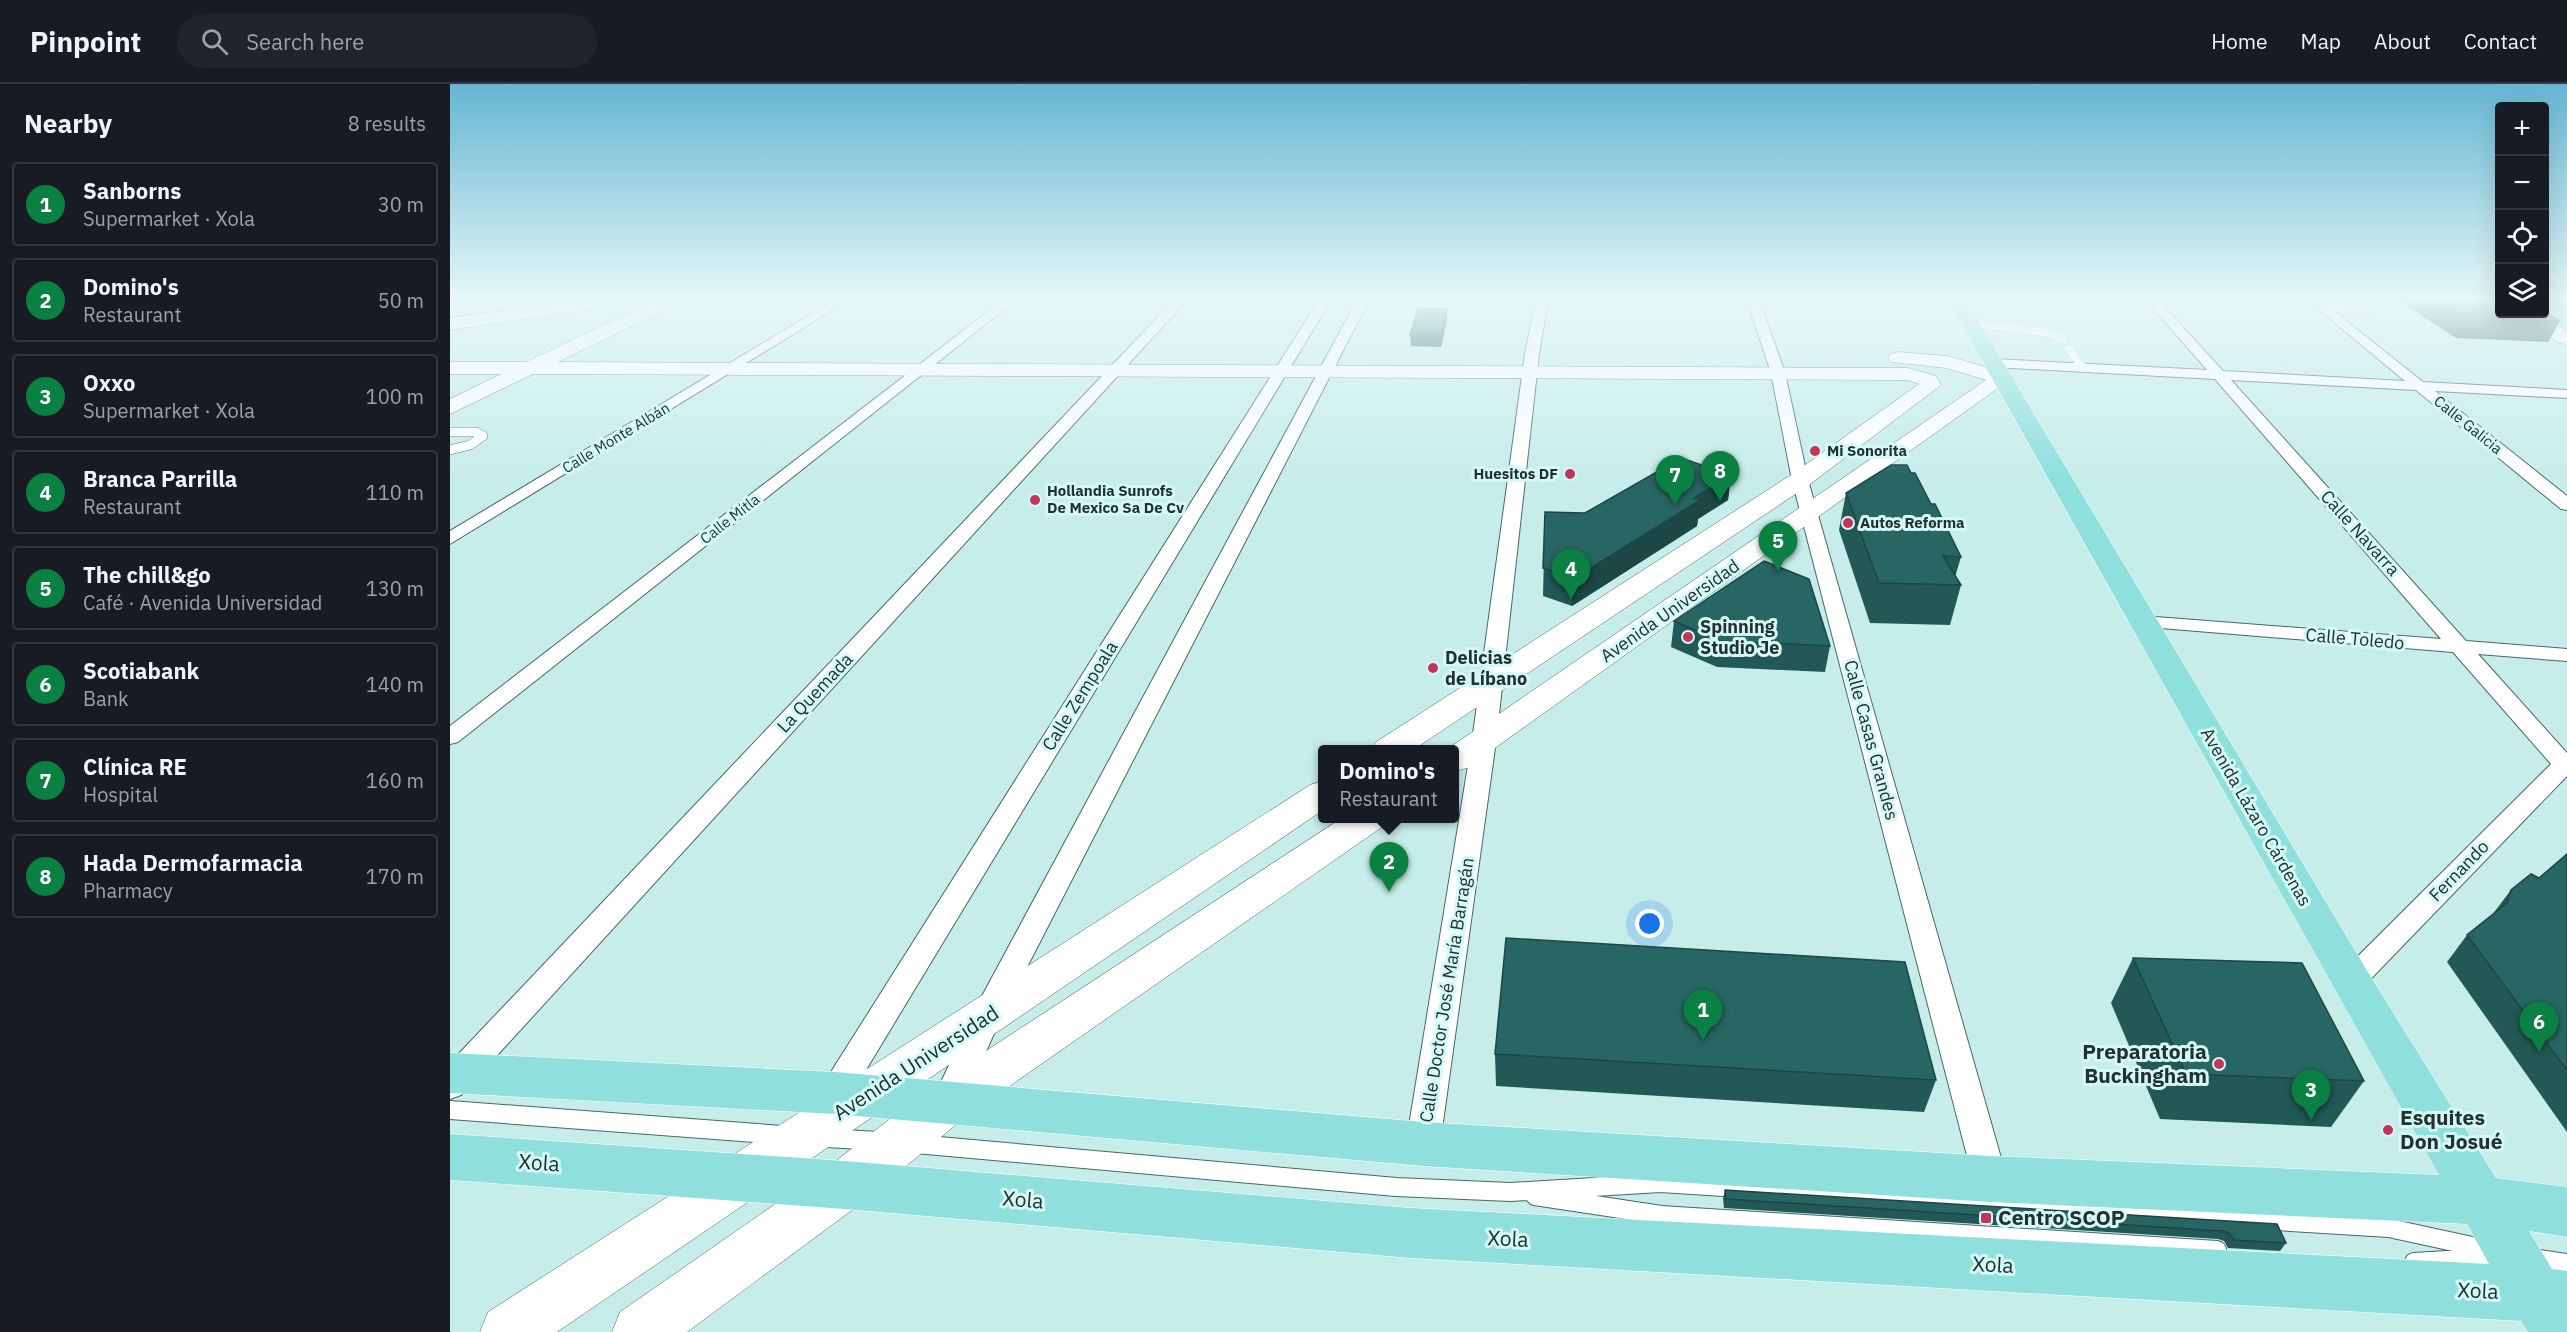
<!DOCTYPE html>
<meta charset="utf-8">
<style>
:root{--surface:#171b24;--page:#20242c;--text:#f1f3f6;--muted:#9ea1a6;--line:#363941;--accent:#0b8043}
body{margin:0;font-family:"IBM Plex Sans",sans-serif;background:var(--page);color:var(--text)}
.controls{position:absolute;right:18px;top:18px;display:grid;overflow:hidden;border-radius:6px;box-shadow:0 6px 24px #0002}
.controls button{width:54px;height:54px;display:grid;place-items:center;padding:0;border:0;border-bottom:2px solid var(--line);background:var(--surface);color:var(--text);font:30px sans-serif}
.you{position:absolute;left:1200px;top:840px;width:21px;height:21px;margin:-15px;border:4px solid #fff;border-radius:50%;background:#1a73e8;box-shadow:0 0 0 9px #1a73e833}
.badge{display:grid;place-items:center;width:39px;height:39px;border-radius:50%;background:var(--accent);color:#fff;font-size:20px;font-weight:700}
.pin{position:absolute;translate:-50% -50px;filter:drop-shadow(0 2px 3px #0008)}
.pin::after{content:'';position:absolute;top:32px;width:21px;height:18px;background:inherit;clip-path:polygon(0 0,100% 0,50% 100%)}
.popup{position:absolute;left:868px;top:661px;width:141px;height:78px;box-sizing:border-box;display:grid;place-content:center;border-radius:6px;background:var(--surface);filter:drop-shadow(0 2px 4px #0005);font-size:20px;white-space:nowrap;color:var(--muted)}
.popup b{font-size:22px;color:var(--text)}
.popup::after{content:'';position:absolute;left:50%;top:100%;margin-left:-12px;border:12px solid transparent;border-top-color:var(--surface)}
.list{margin:0;padding:0;list-style:none}
h2{display:flex;justify-content:space-between;align-items:center;height:78px;margin:0;padding:0 24px;font-size:26px}
h2 small{font-size:20px;font-weight:400;color:var(--muted)}
.list li{display:grid;grid-template-columns:39px 1fr auto;gap:18px;align-items:center;box-sizing:border-box;height:84px;margin:0 12px 12px;padding:0 12px;border:2px solid var(--line);border-radius:6px}
.list b{display:block;font-size:22px;white-space:nowrap}
.list p{margin:0;font-size:20px;white-space:nowrap;color:var(--muted)}
.list em{font-size:20px;font-style:normal;color:var(--muted)}
.icon{flex:none;width:33px;height:33px;fill:none;stroke:currentColor;stroke-width:2;stroke-linecap:round;stroke-linejoin:round}
.map{position:relative;flex:none;width:2117px;height:1248px;overflow:hidden}
header{display:flex;align-items:center;gap:36px;box-sizing:border-box;height:84px;padding:0 30px;background:var(--surface);border-bottom:2px solid var(--line)}
header strong{font-size:28px}
nav{display:flex;gap:33px;margin-inline-start:auto;font-size:21px}
.search{width:420px;height:54px;background:var(--page);display:flex;align-items:center;gap:15px;box-sizing:border-box;padding:0 21px;border-radius:33px;color:var(--muted);font-size:22px}
main{display:flex}
aside{flex:1;background:var(--surface)}
.map>svg:first-child{display:block}
</style>
<header>
<strong>Pinpoint</strong>
<div class="search"><svg class="icon" aria-label="search" viewBox="0 0 24 24"><circle cx="10" cy="10" r="6"/><path d="M15 15l6 6"/></svg>Search here</div>
<nav><a>Home</a><a>Map</a><a>About</a><a>Contact</a></nav>
</header>
<main>
<aside>
<h2>Nearby<small>8 results</small></h2>
<ul class="list">
<li><span class="badge">1</span><div><b>Sanborns</b><p>Supermarket · Xola</p></div><em>30 m</em></li>
<li><span class="badge">2</span><div><b>Domino's</b><p>Restaurant</p></div><em>50 m</em></li>
<li><span class="badge">3</span><div><b>Oxxo</b><p>Supermarket · Xola</p></div><em>100 m</em></li>
<li><span class="badge">4</span><div><b>Branca Parrilla</b><p>Restaurant</p></div><em>110 m</em></li>
<li><span class="badge">5</span><div><b>The chill&amp;go</b><p>Café · Avenida Universidad</p></div><em>130 m</em></li>
<li><span class="badge">6</span><div><b>Scotiabank</b><p>Bank</p></div><em>140 m</em></li>
<li><span class="badge">7</span><div><b>Clínica RE</b><p>Hospital</p></div><em>160 m</em></li>
<li><span class="badge">8</span><div><b>Hada Dermofarmacia</b><p>Pharmacy</p></div><em>170 m</em></li>
</ul>
</aside>
<div class="map">
<svg width="2117" height="1248" viewBox="0 0 2117 1248">
<rect width="100%" height="100%" fill="#c7edea"/>
<g fill="none" stroke-linecap="round" stroke-linejoin="round">
<g stroke="#466866" stroke-width="8">
<path id="lane-far2" d="M2094,218L2117,219
M1872,223L1922,226
M1520,239L1598,249L1612,255
M1619,265L1633,284"/>
</g>
<g stroke="#466866" stroke-width="10">
<path id="lane-far1" d="M0,348H26L33,352L20,361L0,366"/>
</g>
<g stroke="#466866" stroke-width="20">
<path id="lane" d="M0,1026L332,1051
M377,1054L428,1057
M466,1060L946,1103L1060,1108L1210,1099L1939,1144L2045,1167
M1085,1112L1211,1131L1767,1166
M2082,1174L2117,1179
M1964,1178L2049,1173"/>
</g>
<g stroke="#466866" stroke-width="2">
<path id="street" d="M385,216H399L0,460V447Z
M553,216H566L8,658L0,660V642Z
M724,216H737L11,1011L0,1015V979Z
M869,216H881L396,1019L385,1023L374,1019L369,1009L374,999Z
M907,216H919L551,934L513,1019L502,1023L491,1019L486,1009L525,925Z
M1086,216H1098L1089,270L1046,657L990,1060L985,1071L973,1075L961,1071L956,1060L1022,657L1075,270Z
M1297,216H1309L1335,289L1358,396L1557,1095L1552,1106L1540,1111L1528,1106L1523,1095L1342,396L1321,289Z
M1696,216H1708L1773,287L1955,297L1857,216H1870L1973,298L2117,306V314L1985,307L2117,412V426L2111,425L1966,306L1781,296L2016,557L2117,565V577L2028,570L2117,669V692L1911,905L1901,909L1891,905L1886,897L1891,889L2101,680L2003,568L1686,542L1683,538L1686,534L1693,532L1991,555L1765,295L1543,283L1536,279L1543,275L1757,286Z"/>
</g>
<g stroke="#466866" stroke-width="1">
<path id="secondary" d="M136,216H183L174,221L0,246V234Z
M207,216H230L227,220L108,278L1458,284L1486,292L1491,301L1359,401L963,666H921L926,658L1341,391L1469,300L1457,296L83,290L0,330V315L51,290H0V278H76Z
M2067,230H2088L2117,247V261L2110,259Z
M1448,268L1498,272L1559,290L1562,294L1017,684L1005,687V666H996L1536,296L1496,284L1441,278L1438,274L1441,270Z
M873,697V726L107,1248H30L38,1228L860,701Z
M892,734H937L932,743L515,1033L413,1118L237,1248H162L170,1228L377,1084L481,1003Z"/>
</g>
<g stroke="#fff" stroke-width="1">
<path id="primary" d="M1498,216H1516L1916,885L2046,1094L2117,1103V1153L2079,1147L2102,1185L2117,1187V1248H2078L2071,1237L960,1174L395,1125L0,1096V1050L395,1077L960,1124L2039,1180L2017,1140L1540,1118L973,1082L385,1030L0,1009V969L385,988L973,1038L1540,1072L1989,1091Z"/>
</g>
<use href="#lane-far2" stroke="#fff" stroke-width="8"/>
<use href="#lane-far1" stroke="#fff" stroke-width="9"/>
<use href="#lane" stroke="#fff" stroke-width="18"/>
<use href="#street" fill="#fff" fill-rule="evenodd"/>
<use href="#secondary" fill="#fff" fill-rule="evenodd"/>
<use href="#primary" fill="#8fe0dd" fill-rule="evenodd"/>
</g>
<path fill="#225855" d="M1948,216H2049L2110,237L2098,258L2006,254Z
M997,236L991,263L961,262L960,251Z
M1223,385L1281,391L1278,416L1248,435L1247,442L1122,522L1093,512L1095,428L1135,429Z
M1461,389L1481,420L1511,473L1505,493L1511,501L1500,541L1420,539L1389,446L1396,409Z
M1224,537L1380,562L1375,588L1267,583L1221,563Z
M2117,770V1048L1997,878L2017,851L2042,831L2061,806L2089,794Z
M1683,874L1914,997L1881,1043L1710,1035L1661,919Z
M1045,970L1486,996L1474,1028L1046,1002Z
M1275,1106L1827,1140L1836,1159L1830,1167L1778,1164L1774,1157L1768,1155L1274,1124L1273,1114Z"/>
<path fill="#1c4745" d="M997,225V236L991,263V251Z
M1281,391L1278,416L1248,435L1247,442L1122,522L1123,495L1244,414Z"/>
<path fill="#286663" stroke="#1c4745" stroke-width="1.5" d="M1989,216H2049V230H2094V228L2110,237L2017,233Z
M968,225H997L991,251H960Z
M1237,376L1281,391L1244,414L1250,416L1123,495L1093,484L1095,428L1135,429L1217,382L1223,385Z
M1441,381H1457L1461,389H1465L1481,420H1485L1511,473L1493,472L1511,501L1429,499L1396,409Z
M1314,477L1359,495L1380,562L1271,557L1224,537Z
M2117,770V986L2017,851L2057,819L2061,806L2081,790L2089,794Z
M1056,854L1455,878L1486,996L1045,970Z
M1683,874L1852,879L1914,997L1736,990Z
M1275,1106L1827,1140L1836,1159L1784,1156L1779,1149L1773,1147L1276,1115Z"/>
<linearGradient id="sky" x2="0" y2="1"><stop stop-color="#65b6d3"/><stop offset="0.55" stop-color="#e6f7f6"/><stop offset="1" stop-color="#e6f7f6" stop-opacity="0"/></linearGradient>
<rect width="2117" height="391" fill="url(#sky)"/>
<g fill="#c33457" stroke="#d4faf7" stroke-width="2">
<circle cx="1365" cy="367" r="6"/>
<circle cx="1120" cy="390" r="6"/>
<circle cx="585" cy="416" r="6"/>
<circle cx="1398" cy="439" r="6"/>
<circle cx="1238" cy="553" r="6"/>
<circle cx="983" cy="584" r="6"/>
<circle cx="1769" cy="980" r="6"/>
<circle cx="1938" cy="1046" r="6"/>
<rect x="1530" y="1128" width="12" height="12" rx="3"/>
</g>
<g text-anchor="middle" stroke-width="6" stroke-linejoin="round" paint-order="stroke">
<g font-size="15" fill="#22302f" stroke="#d4faf7">
<text transform="translate(2018 341) rotate(39)" y="5">Calle Galicia</text>
<text transform="translate(166 354) rotate(-31)" y="5">Calle Monte Albán</text>
<text transform="translate(280 435) rotate(-38)" y="5">Calle Mitla</text>
</g>
<g font-size="15" font-weight="bold" fill="#22302f" stroke="#d4faf7" text-anchor="start">
<text x="1377" y="372">Mi Sonorita</text>
<text x="1108" y="395" text-anchor="end">Huesitos DF</text>
<text x="597" y="412">Hollandia Sunrofs<tspan x="597" dy="17">De Mexico Sa De Cv</tspan></text>
<text x="1410" y="444">Autos Reforma</text>
</g>
<g font-size="18" fill="#22302f" stroke="#d4faf7">
<text transform="translate(1910 449) rotate(48)" y="6">Calle Navarra</text>
<text transform="translate(1220 527) rotate(-35)" y="6">Avenida Universidad</text>
<text transform="translate(1905 555) rotate(5)" y="6">Calle Toledo</text>
<text transform="translate(365 609) rotate(-47)" y="6">La Quemada</text>
<text transform="translate(630 612) rotate(-58)" y="6">Calle Zempoala</text>
<text transform="translate(1421 656) rotate(75)" y="6">Calle Casas Grandes</text>
<text transform="translate(1806 733) rotate(60)" y="6">Avenida Lázaro Cárdenas</text>
<text transform="translate(2009 787) rotate(-46)" y="6">Fernando</text>
<text transform="translate(997 906) rotate(-81)" y="6">Calle Doctor José María Barragán</text>
</g>
<g font-size="18" font-weight="bold" fill="#22302f" stroke="#d4faf7" text-anchor="start">
<text x="1250" y="549">Spinning<tspan x="1250" dy="21">Studio Je</tspan></text>
<text x="995" y="580">Delicias<tspan x="995" dy="21">de Líbano</tspan></text>
</g>
<g font-size="21" font-weight="bold" fill="#22302f" stroke="#d4faf7" text-anchor="start">
<text x="1757" y="975" text-anchor="end">Preparatoria<tspan x="1757" dy="24">Buckingham</tspan></text>
<text x="1950" y="1041">Esquites<tspan x="1950" dy="24">Don Josué</tspan></text>
<text x="1548" y="1141">Centro SCOP</text>
</g>
<g font-size="21" fill="#22302f" stroke="#d4faf7">
<text transform="translate(466 979) rotate(-33)" y="7">Avenida Universidad</text>
<text transform="translate(89 1079) rotate(4)" y="7">Xola</text>
<text transform="translate(573 1116) rotate(5)" y="7">Xola</text>
<text transform="translate(1058 1155) rotate(3)" y="7">Xola</text>
<text transform="translate(1543 1181) rotate(3)" y="7">Xola</text>
<text transform="translate(2028 1207) rotate(3)" y="7">Xola</text>
</g>
</g>
</svg>
<div class="controls">
<button>+</button>
<button>−</button>
<button><svg class="icon" aria-label="locate" viewBox="0 0 24 24"><circle cx="12" cy="12" r="6"/><path d="M12 2v4M12 18v4M2 12h4M18 12h4"/></svg></button>
<button><svg class="icon" aria-label="layers" viewBox="0 0 24 24"><path d="M12 4l9 5-9 5-9-5zM3 14l9 5 9-5"/></svg></button>
</div>
<div class="you"></div>
<div class="pin badge" style="left:1253px;top:956px">1</div>
<div class="pin badge" style="left:939px;top:808px">2</div>
<div class="popup"><b>Domino's</b>Restaurant</div>
<div class="pin badge" style="left:1861px;top:1036px">3</div>
<div class="pin badge" style="left:1121px;top:515px">4</div>
<div class="pin badge" style="left:1328px;top:487px">5</div>
<div class="pin badge" style="left:2089px;top:968px">6</div>
<div class="pin badge" style="left:1225px;top:421px">7</div>
<div class="pin badge" style="left:1270px;top:417px">8</div>
</div>
</main>
